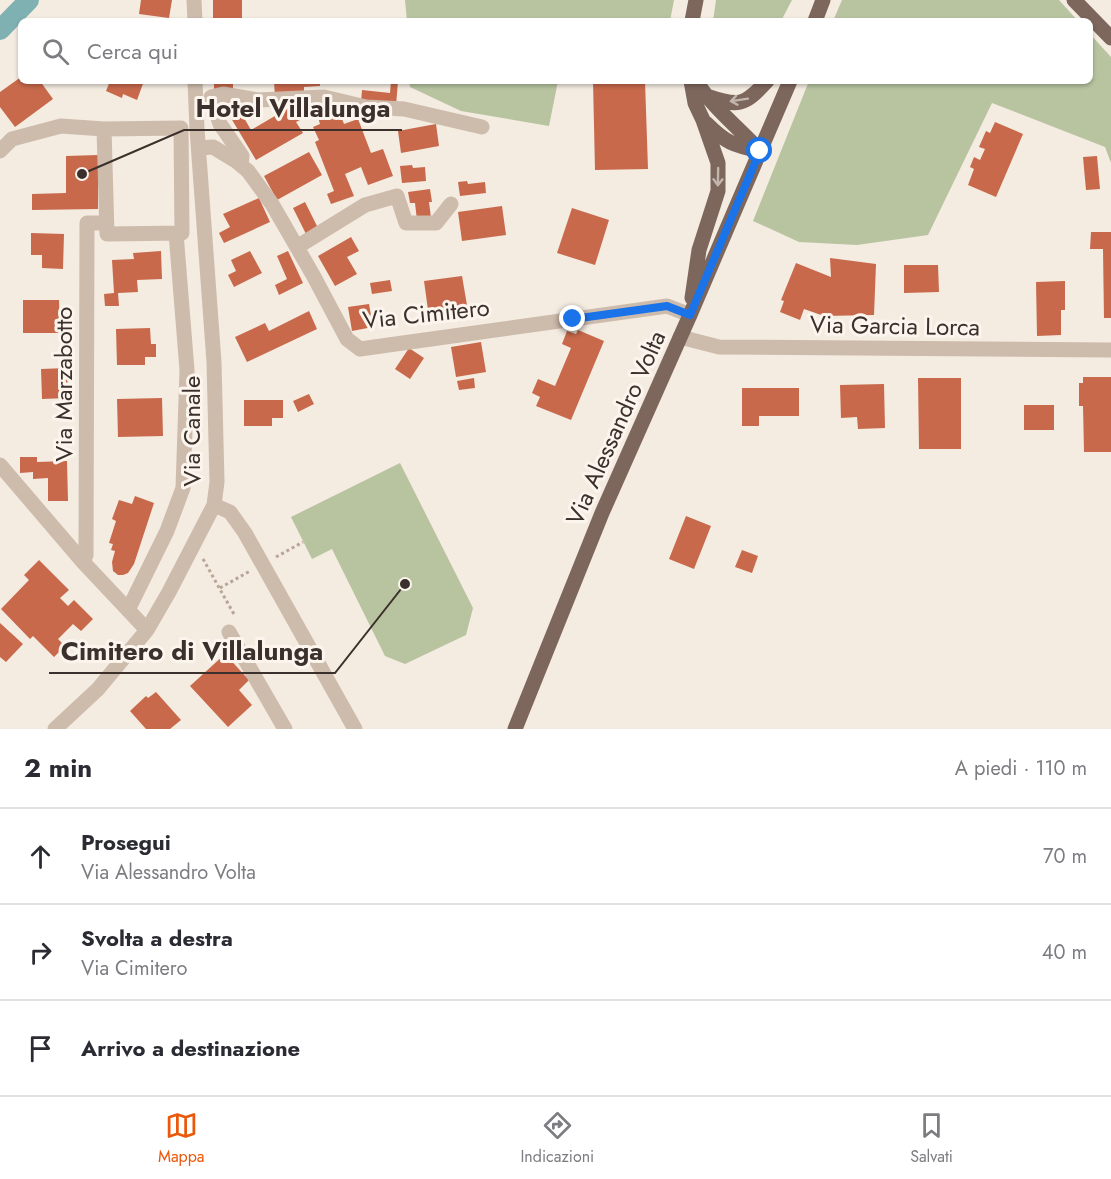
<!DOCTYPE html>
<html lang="it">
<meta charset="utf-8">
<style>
:root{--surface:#fff;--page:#f2f2f3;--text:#2b2b33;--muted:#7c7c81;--line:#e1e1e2;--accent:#ea580c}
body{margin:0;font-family:Jost,sans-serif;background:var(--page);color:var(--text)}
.stop{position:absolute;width:18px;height:18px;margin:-14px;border:4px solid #1a73e8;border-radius:50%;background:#fff}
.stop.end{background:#1a73e8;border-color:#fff;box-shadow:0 2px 6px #0008}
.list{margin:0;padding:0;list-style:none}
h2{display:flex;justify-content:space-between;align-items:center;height:78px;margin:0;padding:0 24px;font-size:26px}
h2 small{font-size:20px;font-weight:400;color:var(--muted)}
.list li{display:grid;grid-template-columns:39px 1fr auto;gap:18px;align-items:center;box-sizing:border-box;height:96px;padding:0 24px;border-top:2px solid var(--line)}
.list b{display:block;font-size:22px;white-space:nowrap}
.list p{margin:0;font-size:20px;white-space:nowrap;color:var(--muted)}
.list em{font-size:20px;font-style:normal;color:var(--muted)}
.icon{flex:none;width:33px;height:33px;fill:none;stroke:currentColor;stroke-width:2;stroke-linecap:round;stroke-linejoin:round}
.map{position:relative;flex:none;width:1111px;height:729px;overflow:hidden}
.search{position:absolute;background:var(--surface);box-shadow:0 2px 4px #0004;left:18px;right:18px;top:18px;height:66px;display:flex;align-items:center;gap:15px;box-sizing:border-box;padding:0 21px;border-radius:9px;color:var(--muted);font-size:22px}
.sheet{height:366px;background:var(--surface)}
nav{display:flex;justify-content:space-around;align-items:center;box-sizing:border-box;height:84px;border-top:2px solid var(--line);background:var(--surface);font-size:16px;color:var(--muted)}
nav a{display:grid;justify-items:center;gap:3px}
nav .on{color:var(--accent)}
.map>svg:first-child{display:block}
</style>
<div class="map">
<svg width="1111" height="729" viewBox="0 0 1111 729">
<rect width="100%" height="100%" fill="#f4ebe1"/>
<path fill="#b8c4a0" d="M405,0H674L670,21H407Z
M716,0H792L781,21H713Z
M842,0H1059L1078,21H833Z
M1090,34L1111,57V163L1105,147L992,103L928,235L857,245L799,242L753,221L809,81H1090Z
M409,81H558L549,126L461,111L410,87Z
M400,463L473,608L466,635L405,664L385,656L332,549L312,559L291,517Z"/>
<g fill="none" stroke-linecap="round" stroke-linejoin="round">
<path stroke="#7fb0b2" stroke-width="20" d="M0,30L29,0"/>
</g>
<path fill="#c8694b" d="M141,0H172L169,18L139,14Z
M213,0H242V20L213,21Z
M21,77V81H40L53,99L15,127L0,107V92Z
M110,81H144L137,100L123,94L122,98L106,91Z
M214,81H233V89L214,90Z
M274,81H320V86L304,87V98H275Z
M391,81H398L396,106L361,102L362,90L390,93Z
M593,81H645L648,169L595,170Z
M232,97L251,130L292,106L300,120L296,122L303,133L256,160L222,103Z
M337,106L344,124L358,119L371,153L383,149L393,176L368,185L361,167L345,174L354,196L331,204L327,194L334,191L315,142L319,140L313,127L320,124L317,114Z
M995,122L1023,134L996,197L968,185L974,169L970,167L974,157L980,160L985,149L979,147L986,131L990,133Z
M436,124L439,146L401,153L398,131Z
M309,152L322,175L277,200L264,176Z
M98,155V209L32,210V194L66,193V156Z
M1097,156L1100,189L1086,190L1083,157Z
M412,165L413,168L425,167L426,181L402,183L400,166Z
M467,181L468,184L485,182L486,193L460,196L458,182Z
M430,189L432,202H429L431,218L417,220L415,203H410L408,192Z
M259,198L270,222L224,243L219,233L230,227L223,214Z
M305,202L318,228L306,234L293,208Z
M502,206L506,235L462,241L458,212Z
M572,208L609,220L595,265L557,253Z
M1091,232H1111V318H1104L1103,249H1090Z
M31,233L64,234L63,269L42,268V255H31Z
M351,237L359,251L347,257L357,274L335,286L318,256Z
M161,251L162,279L137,280L138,292L118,293L119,306H105L104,294L114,293L112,260L134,259L133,253Z
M250,251L262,273L234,287L228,275L236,271L231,260Z
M288,251L303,283L279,295L275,285L287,279L277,256Z
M830,258L876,264L874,315L824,316L804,309L800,320L780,312L784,301L781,300L796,263L831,277Z
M904,265H938L939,292L904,293Z
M462,276L468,311L429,317L424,281Z
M390,280L392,291L372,294L370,283Z
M1065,281V310H1061V335L1037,336L1036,282Z
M23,300H59L60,333H23Z
M369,304L373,327L352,331L348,307Z
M309,311L317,329L247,362L235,337L265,323L269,331Z
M150,328L151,344H156V357H145V365H117L116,329Z
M578,330L604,341L571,420L536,406L540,397L532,393L538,379L555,386L571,348L562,344L567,331L576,334Z
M481,342L486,372L456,377L451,347Z
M409,348L424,358L410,379L395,369Z
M67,368L68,398L42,399L41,369Z
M1083,377H1111V452H1084L1083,406H1079V383H1083Z
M474,378L475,388L459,390L457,381Z
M918,378H961V449H919Z
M884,384L885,428L858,429L857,417L841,418L840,385Z
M742,388H799V416H759V426H742Z
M309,394L314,404L298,412L293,401Z
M162,398L163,436L118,437L117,399Z
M244,400H283V418H272V426H244Z
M1024,405H1054V430H1024Z
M20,457H37V462L67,461L68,501H48V478L33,479V472L20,473Z
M135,496L154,503L134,564L128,573L123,575H118L113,571L112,562L115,551L111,550L113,544L109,543L116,521L112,519L119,500L132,504Z
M686,516L711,526L694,569L669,559Z
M742,550L758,556L752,573L735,567Z
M39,560L69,590L60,598L68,606L74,600L93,619L81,631L73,624L58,639L65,646L54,657L33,636L30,639L1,609L29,580L24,575Z
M0,623L23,644L6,662L0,657Z
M225,654L249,680L239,690L252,705L228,727L190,686Z
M156,692L181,720L170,729H146L130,711L146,696L148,698Z"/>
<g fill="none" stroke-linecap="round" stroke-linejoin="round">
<path stroke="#b9a596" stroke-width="3" stroke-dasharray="3 3" stroke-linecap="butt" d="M276,557L303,542
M203,559L235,616
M220,588L250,571"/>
<path stroke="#cdbbac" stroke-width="15" d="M194,0L195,21
M181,128L182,233L107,234L104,129Z
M199,148L213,147L236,161L248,171L272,204L313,275L347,339L360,349L667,306L690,315
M0,151L12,139L61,126L104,129
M241,165L242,156L220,124L211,97L223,94L258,100L324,97L366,107L404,109L482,127
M297,247L365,205L397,196L406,223H436L451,204
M680,337L719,347L1111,350
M0,465L83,562L147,630
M214,505L230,512L245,533L355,729
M83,562L86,555L87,223H106
M128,610L167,531L183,488L187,370L176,233
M229,632L285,729
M55,729L98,689L147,630L169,592L214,505L217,482L214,362L197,129L195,81"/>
<path stroke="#7d675c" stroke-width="15" d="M1074,0L1111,38
M692,21L696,0
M815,21L823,0
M691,81L695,103L703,120L718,163V191L699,250L692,298
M696,81C713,108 739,128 760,151
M707,96C739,107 744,106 767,81
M706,123C726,143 733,145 760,151
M515,729L602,513L690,315L790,81"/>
</g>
<defs><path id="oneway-shaft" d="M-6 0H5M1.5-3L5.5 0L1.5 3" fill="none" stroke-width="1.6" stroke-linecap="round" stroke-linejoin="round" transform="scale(1.5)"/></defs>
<g stroke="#c2b5ac">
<use href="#oneway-shaft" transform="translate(739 100) rotate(171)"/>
<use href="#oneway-shaft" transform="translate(718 177) rotate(91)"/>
</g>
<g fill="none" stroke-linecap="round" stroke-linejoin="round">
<path stroke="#1a73e8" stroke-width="8" d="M573,319L667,306L690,315L760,151"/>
</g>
<g text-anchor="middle" stroke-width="6" stroke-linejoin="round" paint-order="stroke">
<g font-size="24" fill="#3b302b" stroke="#fbf5ee">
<text transform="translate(426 314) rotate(-6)" y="8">Via Cimitero</text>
<text transform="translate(895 326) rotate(1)" y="8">Via Garcia Lorca</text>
<text transform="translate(64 384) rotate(-90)" y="8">Via Marzabotto</text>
<text transform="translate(616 428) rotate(-66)" y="8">Via Alessandro Volta</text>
<text transform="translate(192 431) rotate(-90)" y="8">Via Canale</text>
</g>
</g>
<path fill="none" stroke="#3b302b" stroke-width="2" d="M82 174L184 130H402M405 584L335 673H49"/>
<g fill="#3b302b" stroke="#fbf5ee" stroke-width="2">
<circle cx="82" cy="174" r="6"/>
<circle cx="405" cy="584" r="6"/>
</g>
<g font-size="26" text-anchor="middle" font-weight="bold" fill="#3b302b" stroke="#fbf5ee" stroke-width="6" stroke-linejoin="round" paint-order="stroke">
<text x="293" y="117">Hotel Villalunga</text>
<text x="192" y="660">Cimitero di Villalunga</text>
</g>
</svg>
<div class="stop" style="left:760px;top:151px"></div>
<div class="stop end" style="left:573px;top:319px"></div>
<div class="search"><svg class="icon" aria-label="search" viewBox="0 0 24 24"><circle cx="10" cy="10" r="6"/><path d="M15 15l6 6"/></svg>Cerca qui</div>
</div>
<section class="sheet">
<h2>2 min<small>A piedi · 110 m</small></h2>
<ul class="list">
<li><svg class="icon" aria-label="ahead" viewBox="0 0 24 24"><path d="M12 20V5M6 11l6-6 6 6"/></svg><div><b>Prosegui</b><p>Via Alessandro Volta</p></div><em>70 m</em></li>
<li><svg class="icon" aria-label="right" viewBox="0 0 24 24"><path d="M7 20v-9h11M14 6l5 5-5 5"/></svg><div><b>Svolta a destra</b><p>Via Cimitero</p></div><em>40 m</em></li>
<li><svg class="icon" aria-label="arrive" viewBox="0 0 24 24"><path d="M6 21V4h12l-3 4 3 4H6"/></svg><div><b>Arrivo a destinazione</b></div></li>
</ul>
</section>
<nav>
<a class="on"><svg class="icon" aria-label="map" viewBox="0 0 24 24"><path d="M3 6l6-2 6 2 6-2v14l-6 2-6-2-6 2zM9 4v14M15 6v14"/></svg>Mappa</a>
<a><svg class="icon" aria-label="directions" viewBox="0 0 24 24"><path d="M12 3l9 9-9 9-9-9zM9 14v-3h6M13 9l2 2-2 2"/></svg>Indicazioni</a>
<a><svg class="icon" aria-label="saved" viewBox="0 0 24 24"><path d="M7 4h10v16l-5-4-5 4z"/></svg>Salvati</a>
</nav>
